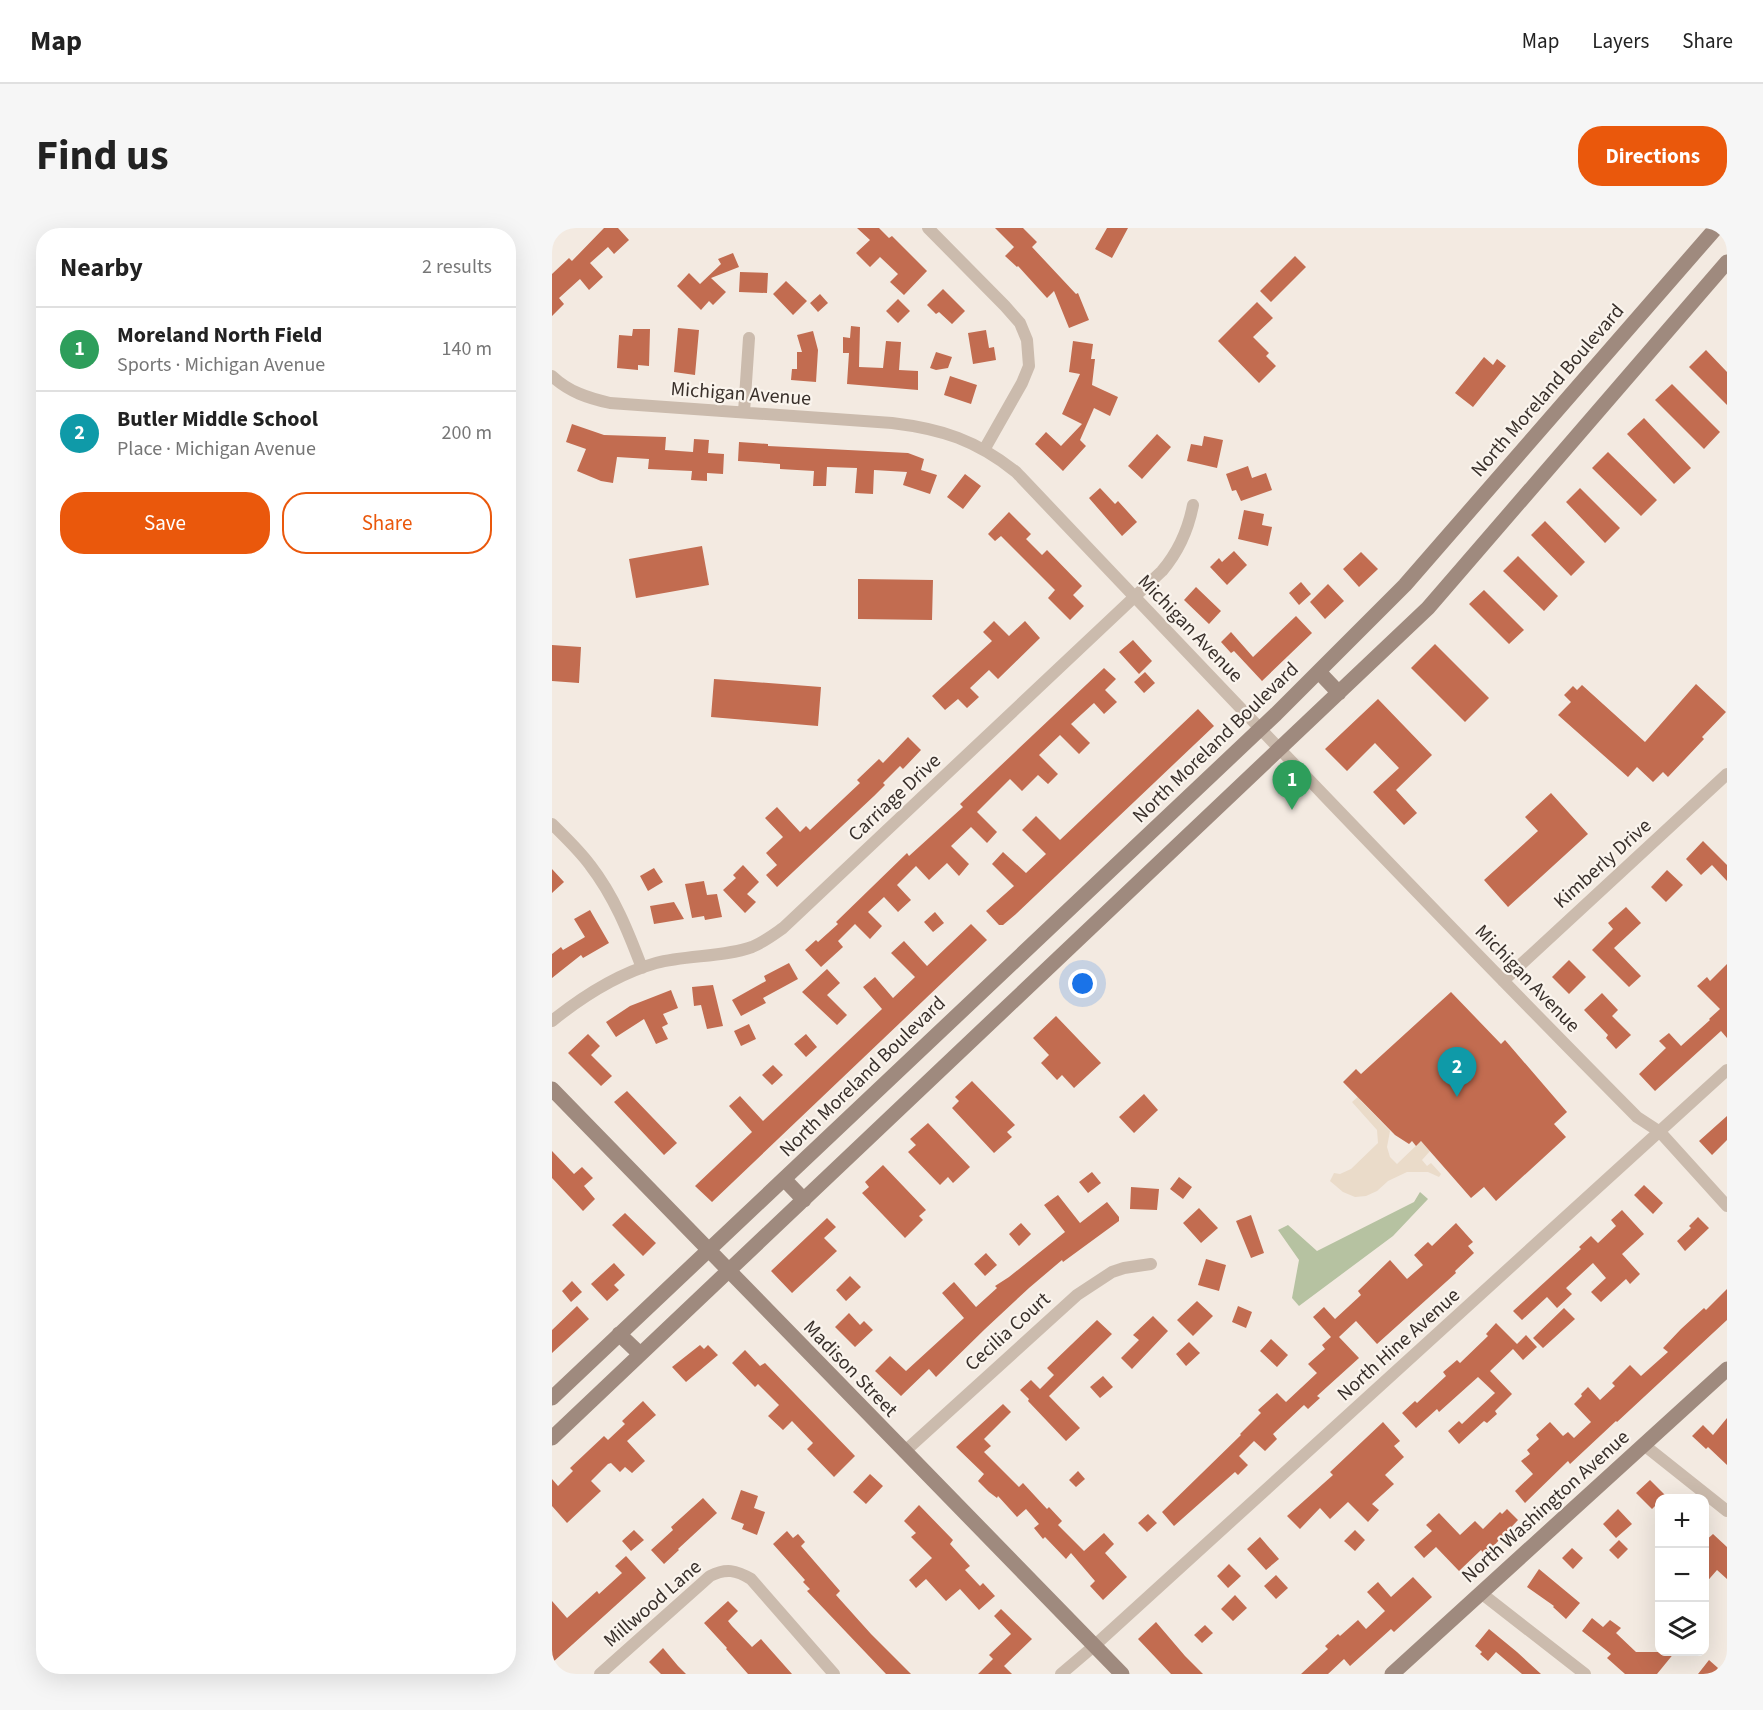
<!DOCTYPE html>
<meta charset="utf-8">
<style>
:root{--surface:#fff;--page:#f6f6f6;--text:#222;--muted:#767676;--line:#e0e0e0;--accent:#ea580c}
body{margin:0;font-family:"Source Sans 3",sans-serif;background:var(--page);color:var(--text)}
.controls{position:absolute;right:18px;bottom:18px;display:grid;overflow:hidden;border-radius:12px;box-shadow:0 6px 24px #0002}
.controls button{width:54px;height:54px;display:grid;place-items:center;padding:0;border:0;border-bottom:2px solid var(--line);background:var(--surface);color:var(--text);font:30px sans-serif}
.you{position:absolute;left:531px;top:756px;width:21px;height:21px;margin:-15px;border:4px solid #fff;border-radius:50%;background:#1a73e8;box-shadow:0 0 0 9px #1a73e833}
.badge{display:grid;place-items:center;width:39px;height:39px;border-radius:50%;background:var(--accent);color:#fff;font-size:20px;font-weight:700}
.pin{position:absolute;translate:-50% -50px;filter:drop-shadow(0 2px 3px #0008)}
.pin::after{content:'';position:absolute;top:32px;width:21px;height:18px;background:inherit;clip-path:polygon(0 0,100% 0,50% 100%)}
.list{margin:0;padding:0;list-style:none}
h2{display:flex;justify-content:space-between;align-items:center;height:78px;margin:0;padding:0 24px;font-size:26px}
h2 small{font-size:20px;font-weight:400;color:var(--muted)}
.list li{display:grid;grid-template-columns:39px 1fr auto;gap:18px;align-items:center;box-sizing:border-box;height:84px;padding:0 24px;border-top:2px solid var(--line)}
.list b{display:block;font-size:22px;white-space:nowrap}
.list p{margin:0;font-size:20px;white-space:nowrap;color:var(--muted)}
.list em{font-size:20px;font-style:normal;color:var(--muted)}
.actions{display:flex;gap:12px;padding:18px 24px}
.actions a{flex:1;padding:14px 0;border:2px solid var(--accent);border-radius:24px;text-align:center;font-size:21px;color:var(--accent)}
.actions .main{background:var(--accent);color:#fff}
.icon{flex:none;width:33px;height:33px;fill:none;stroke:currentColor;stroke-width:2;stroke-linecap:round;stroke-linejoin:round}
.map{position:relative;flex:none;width:1175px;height:1446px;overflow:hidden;border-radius:24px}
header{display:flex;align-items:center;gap:36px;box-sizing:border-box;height:84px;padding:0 30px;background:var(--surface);border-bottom:2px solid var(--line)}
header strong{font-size:28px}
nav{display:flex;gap:33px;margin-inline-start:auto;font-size:21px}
.intro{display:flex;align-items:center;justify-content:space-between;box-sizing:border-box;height:144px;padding:0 36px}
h1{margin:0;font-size:42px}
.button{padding:15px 27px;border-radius:24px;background:var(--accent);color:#fff;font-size:21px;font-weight:700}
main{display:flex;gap:36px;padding:0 36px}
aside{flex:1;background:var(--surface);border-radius:24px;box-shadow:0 6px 24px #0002}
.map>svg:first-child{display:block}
</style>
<header>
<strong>Map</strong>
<nav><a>Map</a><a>Layers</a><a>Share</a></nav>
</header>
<div class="intro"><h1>Find us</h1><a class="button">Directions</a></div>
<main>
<aside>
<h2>Nearby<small>2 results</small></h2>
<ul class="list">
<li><span class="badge" style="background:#2e9e5b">1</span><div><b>Moreland North Field</b><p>Sports · Michigan Avenue</p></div><em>140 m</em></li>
<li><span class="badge" style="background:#0f9aa8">2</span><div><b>Butler Middle School</b><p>Place · Michigan Avenue</p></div><em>200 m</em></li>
</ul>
<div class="actions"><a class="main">Save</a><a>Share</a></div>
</aside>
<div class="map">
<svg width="1175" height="1446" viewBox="0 0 1175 1446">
<rect width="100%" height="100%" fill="#f3eae1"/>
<path fill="#b6c2a1" d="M868,964L876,971L841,1008L747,1078L740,1070L747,1032L726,1002L736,997L765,1023L862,974Z"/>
<path fill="#eadbc9" d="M807,868L809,873L838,903L835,919L838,929L845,936L869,913L878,923L870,932L875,938L879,935L889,946L887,949L876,944H855L836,953L825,963L814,968L803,969L791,964L778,953L782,945L788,946L799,941L826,915L825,902L800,874Z"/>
<path fill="#c26c50" d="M52,0H66L77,12L62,26L56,19L38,35L51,49L37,62L28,51L7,70L12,76L0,88V46L17,30L20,33Z
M305,0H327L337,10L340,8L375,43L352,67L338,54L346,46L328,29L318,39L304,25L318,12Z
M443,0H471L485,14L480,19L524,66L526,65L537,92L517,100L502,63L495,70L466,38L465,39L453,28L462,19Z
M555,0H576L560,30L543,21Z
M181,25L187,39L159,50L174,64L161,77L157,73L149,82L125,58L137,45L148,56L169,36L166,31Z
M743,28L754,39L719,74L708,63Z
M188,44L216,45L215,65L187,64Z
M234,53L255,73L241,87L221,66Z
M391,61L413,83L400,96L387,84L384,86L375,77Z
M268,66L276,75L266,84L258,75Z
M346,71L358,83L346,95L334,83Z
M705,74L721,90L701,109L717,125L714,128L724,138L707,155L666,113Z
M299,98L308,99L307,139L331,140L334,113L349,114L347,142L366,143V162L295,156L297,125H291V109L298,110Z
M126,100L147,102L143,147L122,144Z
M81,101H98L97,138L86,137V142L65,140L67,107L80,108Z
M434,102L437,120L442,119L444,132L421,136L416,105Z
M261,103L266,122L264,154L239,152L240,141H245V124H250L245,107Z
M521,113L541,116L539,131H543L540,157L566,169L558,188L542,180L528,212L534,218L511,243L483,216L494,204L509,218L530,196L510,186L528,146L517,144Z
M1154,122L1175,144V177L1137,139Z
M384,124L400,129L396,140L384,142L378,140Z
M932,129L941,137L945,131L954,138L921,179L903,165Z
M398,148L425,157L419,176L392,167Z
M1120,156L1168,204L1152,221L1103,172Z
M1092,190L1139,240L1122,256L1075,206Z
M20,196L52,207L114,209L113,222L141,224L142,211L157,212L156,225L172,226L171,246L155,245V253L139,252L140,243L96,241L97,231L65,229L61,255L49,253L25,243L34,221L14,214Z
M605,206L619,219L590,251L576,238Z
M652,208L671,212L665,240L635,233L639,216L650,218Z
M187,214L216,216V218L356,225L372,231L369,242L385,247L378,266L351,257L355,244L322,242L321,266L303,265L305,240L275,239L274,258H261L262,243L228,241V236L186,233Z
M1056,224L1105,272L1089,288L1040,240Z
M696,238L700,250L714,245L720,262L689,273L684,262L680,263L674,246Z
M413,246L429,258L411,281L395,269Z
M548,260L563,276L566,273L585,294L570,308L537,270Z
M1028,260L1068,300L1053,315L1014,274Z
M692,282L712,286L710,297L720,299L716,318L686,311Z
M457,284L479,306L474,311L490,327L495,322L530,358L521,367L532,378L518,392L496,370L503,362L449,308L443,313L436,306Z
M993,293L1033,334L1019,348L979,307Z
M150,318L157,357L84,370L77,331Z
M682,323L695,337L675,357L658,339L667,330L670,334Z
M809,324L826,341L807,359L791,341Z
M966,328L1006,368L992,383L951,343Z
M306,351L381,352L380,392L306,391Z
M749,354L759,366L747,377L737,365Z
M776,356L792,373L773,391L758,374Z
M644,359L669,383L657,396L632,372Z
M932,362L972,402L957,416L917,376Z
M744,388L760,405L710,453L682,423L679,425L669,414L679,404L701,429Z
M442,393L457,408L473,393L488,410L446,451L437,442L418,460L427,469L415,480L406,471L393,482L380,468L440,413L431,404Z
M581,412L600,433L587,446L567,424Z
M883,416L937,470L913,494L859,440Z
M0,417L29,419L27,455L0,453Z
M552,440L564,451L553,462L565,474L552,486L542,475L519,496L538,515L527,526L508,507L487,527L506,546L496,556L486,547L470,563L458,551L425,584L445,604L435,615L419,599L399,618L417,636L407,648L395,635L377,652L364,638L345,657L359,672L346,684L332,669L316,684L330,698L318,711L303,696L286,713L291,719L269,739L253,722L264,712L266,714L286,696L284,694L355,625L357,628L411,579L408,576Z
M593,444L603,455L592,465L582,454Z
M162,451L269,459L266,498L159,489Z
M1144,456L1174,484L1150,509L1152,511L1116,549L1111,544L1101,554L1085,539L1076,549L1006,487L1019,474L1012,467L1021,458L1025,462L1030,457L1093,514Z
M826,471L880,527L844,562L865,585L852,597L821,564L847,540L823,515L795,543L773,521Z
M646,481L662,498L464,686L451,697H447L434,683L462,658L440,636L451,624L474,645L494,626L470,602L484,588L508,612Z
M356,509L369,522L351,541L348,538L331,555L333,557L322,568L225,659L214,647L225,637L214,625L231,609L213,590L225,579L248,604L254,598L258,602L308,555L305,552L327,531L331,535Z
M999,565L1036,606L956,679L932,652L986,603L973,589Z
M1151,613L1175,637V653L1160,637L1149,647L1134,631Z
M191,637L207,654L195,666L204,674L193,685L171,662L184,650L181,647Z
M102,640L111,654L96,663L88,648Z
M0,641L12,654L0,665Z
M1115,642L1131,657L1114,674L1099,659Z
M152,653L155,667L165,666L170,689L153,692L152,688L140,690L133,656Z
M122,674L132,691L102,696L98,678Z
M1074,679L1089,695L1062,720L1089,748L1077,759L1040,722L1061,701L1056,695Z
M38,682L57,715L31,730L29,727L0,750V726L9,719L11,722L33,709L22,691Z
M383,684L392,695L381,704L372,694Z
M419,696L435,712L160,974L143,958L200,904L177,878L188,868L211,893L330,781L311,759L323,749L341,770L363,749L339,725L352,713L375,738Z
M1017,732L1034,749L1017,766L1000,749Z
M237,735L246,751L211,770L214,775L189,788L180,772L214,753L212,748Z
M1175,736V810L1169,803L1103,863L1087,846L1114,820L1107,813L1117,805L1129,818L1158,792L1157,791L1168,781L1145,758L1155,749L1158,753Z
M275,741L288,755L275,767L295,787L285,797L250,764Z
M161,757L171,798L155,801L149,777L142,778L140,759Z
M119,762L126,780L111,786L116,796L110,799L116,811L104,816L92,791L64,809L54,794L78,778Z
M899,764L949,816L953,812L1015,884L1002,896L1014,909L944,973L932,959L919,970L869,913L864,918L860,913L857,916L843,907L791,854L804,841L809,846Z
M1050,765L1066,782L1060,788L1079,807L1064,821L1054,810L1056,807L1032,782Z
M504,788L549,835L522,860L510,847L505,852L489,835L497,827L481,810Z
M197,796L204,811L189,818L182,803Z
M36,806L48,818L39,827L60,848L49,858L16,825Z
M254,806L265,819L254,829L242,816Z
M221,837L231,847L220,857L210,847Z
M420,853L463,897L455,904L460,909L442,925L400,880L407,873L403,869Z
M75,863L125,915L112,927L62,874Z
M592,866L606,882L582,905L567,889Z
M1175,888V912L1160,927L1147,913Z
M376,895L418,939L401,955L396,949L388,957L356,924L364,917L358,911Z
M0,923L22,946L30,939L41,950L32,958L43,971L31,983L0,950Z
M331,937L374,982L367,988L371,992L353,1010L310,965L317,959L313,954Z
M540,944L549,955L536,965L527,954Z
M627,949L640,959L631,971L618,961Z
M1092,957L1111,975L1101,986L1082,967Z
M579,959L607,961L605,982L578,981Z
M506,967L528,995L555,974L567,989V993L511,1034L510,1032L477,1060L433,1101L384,1149L377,1141L349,1168L323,1143L338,1128L354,1143L412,1090L390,1065L402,1054L424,1079L445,1060L443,1058L457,1049L513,1004L492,977Z
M647,980L666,1000L649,1015L631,995Z
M1070,982L1092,1006L1070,1026L1088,1046L1078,1056L1074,1051L1049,1074L1039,1064L1054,1050L1041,1035L1014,1060L1020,1066L1005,1080L995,1069L970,1092L961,1083L1029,1021L1027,1019L1039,1008L1046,1015L1064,998L1059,992Z
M73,985L104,1015L91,1028L60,997Z
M699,987L712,1025L699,1030L684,993Z
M1146,989L1157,1000L1133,1023L1125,1013L1139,1000L1137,998Z
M275,990L284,999L272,1010L285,1023L240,1065L219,1043Z
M469,995L479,1006L467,1018L457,1006Z
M904,995L921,1014L916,1018L922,1025L903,1043L904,1045L825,1116L804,1093L787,1109L807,1130L765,1168L768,1170L756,1181L752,1177L721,1206L725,1211L713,1223L702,1213L687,1228L696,1237L686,1247L683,1244L622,1298L610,1284L689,1207L688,1206L709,1185L706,1182L725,1165L734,1174L765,1145L756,1136L773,1121L770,1117L779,1109L761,1089L772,1079L783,1091L809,1067L806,1063L838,1032L855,1051L871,1037L862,1027L876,1014L880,1018Z
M434,1025L445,1037L433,1048L422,1036Z
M654,1031L674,1037L667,1063L646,1057Z
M62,1035L73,1047L62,1057L67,1062L55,1073L39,1056Z
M298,1048L309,1059L294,1073L284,1062Z
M20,1053L30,1064L19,1074L10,1063Z
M1175,1061V1092L1065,1194L1064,1193L1018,1236L1016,1233L973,1275L963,1263L981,1246L969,1233L978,1226L975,1222L987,1211L984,1207L998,1194L1011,1208L1016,1204L1022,1210L1039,1194L1022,1176L1030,1168L1029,1166L1036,1159L1048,1172L1063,1158L1060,1155L1078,1137L1089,1148L1116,1124L1111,1120L1129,1101L1152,1080L1154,1082Z
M645,1073L661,1088L641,1108L625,1092Z
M25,1078L37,1091L0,1125V1102Z
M686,1078L700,1084L694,1100L680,1094Z
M1012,1080L1023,1091L991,1120L981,1110Z
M297,1085L308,1097L312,1093L321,1102L303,1119L283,1099Z
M601,1088L616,1103L580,1141L569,1130L587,1112L581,1107Z
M545,1092L560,1106L497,1168L528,1200L514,1213L476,1173L477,1171L468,1162L479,1152L488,1161L502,1147L495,1140Z
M944,1095L965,1116L974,1107L985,1119L971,1132L961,1121L938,1143L960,1166L943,1183L945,1186L935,1195L932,1193L907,1216L896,1203L907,1193L910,1196L943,1165L926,1149L887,1184L885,1181L864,1200L850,1185L863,1173L865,1175L894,1148L891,1144L905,1132L908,1135L936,1108L934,1106Z
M719,1111L736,1127L725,1139L708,1123Z
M637,1114L648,1125L634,1138L624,1126Z
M148,1117L152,1121L156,1117L166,1127L134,1154L120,1139Z
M193,1122L208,1138L213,1135L303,1228L282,1249L255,1221L261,1215L240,1193L231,1202L216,1188L227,1177L206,1156L203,1159L180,1135Z
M551,1148L561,1159L548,1170L538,1159Z
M91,1173L104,1187L75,1213L93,1233L80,1245L73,1239L68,1244L59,1235L56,1236L39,1253L49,1263L15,1295L0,1278V1251L6,1258L21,1243L18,1240L52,1208L56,1212L73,1196L70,1193Z
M451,1176L459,1184L432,1211L439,1218L432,1224L467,1259L471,1255L495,1281L497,1279L510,1293L506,1297L532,1323L552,1305L562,1316L553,1325L575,1349L551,1372L538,1358L543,1353L519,1325L514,1331L493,1309L491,1311L482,1300L487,1296L474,1281L465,1289L446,1268L445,1270L437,1264L426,1253L432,1246L404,1219Z
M1175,1190V1237L1156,1219L1154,1221L1140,1208L1151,1197L1161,1207Z
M831,1194L848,1213L842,1218L852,1229L833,1247L842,1256L820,1276L827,1282L816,1294L796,1274L778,1291L768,1280L748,1301L735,1288L781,1247L778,1244Z
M526,1243L533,1251L524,1259L517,1252Z
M318,1246L331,1258L314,1276L301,1264Z
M1098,1252L1114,1268L1107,1270V1274L1100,1281L1084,1265Z
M189,1262L206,1268L202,1280L213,1284L205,1307L190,1301L192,1296L179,1291Z
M151,1270L165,1285L126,1321L127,1322L112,1336L99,1322L121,1302L119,1299Z
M367,1277L401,1312L398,1316L418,1338L413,1342L428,1358L431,1355L443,1368L427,1382L408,1361L394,1373L374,1351L364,1360L357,1352L380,1330L359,1309L364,1305L352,1293Z
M955,1281L966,1292L933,1327L929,1322L907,1343L884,1319L872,1330L862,1319L880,1303L874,1297L887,1285L908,1307L923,1293L931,1301L948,1284L950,1286Z
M1066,1281L1080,1296L1064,1310L1051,1296Z
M596,1286L605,1295L595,1304L586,1295Z
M82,1302L92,1312L79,1323L70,1313Z
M803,1302L813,1312L803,1323L792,1313Z
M235,1303L241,1310L246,1306L253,1314L249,1318L288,1363L284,1367L319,1406L359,1446H334L255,1363L258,1361L251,1354L253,1352L221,1316Z
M1161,1306L1175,1319V1351L1165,1342L1152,1357V1314Z
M708,1309L727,1331L714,1342L695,1321Z
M1067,1312L1076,1321L1066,1331L1057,1322Z
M1020,1320L1031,1330L1021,1341L1010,1330Z
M74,1328L94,1350L0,1435V1373L15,1390L45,1363L47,1366L70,1345L63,1338Z
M677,1336L689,1348L676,1360L665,1348Z
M987,1341L1028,1375L1014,1391L1001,1379L1002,1378L975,1359Z
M724,1347L736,1360L724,1371L712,1358Z
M861,1349L880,1369L842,1404L839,1401L798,1438L792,1431L776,1446H749L776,1421L773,1418L786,1406L788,1408L806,1392L814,1401L833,1383L815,1364L826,1354L839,1369Z
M683,1367L695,1380L681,1393L669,1381Z
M176,1373L186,1383L176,1393L180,1398L200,1419L209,1411L240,1446H196L174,1421L175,1420L152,1395Z
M449,1381L480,1411L452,1438L460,1446H426L441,1431L437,1427L459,1406L442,1388Z
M1040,1390L1051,1399L1058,1392L1069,1400L1064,1405L1084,1424H1123L1105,1446H1073L1055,1430L1059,1426L1030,1403Z
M604,1394L633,1428L651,1446H619L604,1430L586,1411Z
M653,1397L661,1405L650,1415L642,1407Z
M937,1401L965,1424L989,1446H970L944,1424L936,1433L928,1426L930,1424L923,1418Z
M111,1420L126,1438L134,1446H109L97,1434Z
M1157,1432L1166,1440L1161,1446H1146Z"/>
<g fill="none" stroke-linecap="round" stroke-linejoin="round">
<path stroke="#cbbbad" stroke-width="12" d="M376,0L453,78L468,95L475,112L477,138L470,155L432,222
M0,3L4,0
M0,148C17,164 36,170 58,175L340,195C390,201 424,212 464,244C670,461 875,677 1085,889L1108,904L1175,978
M192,184L197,110
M0,596C13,609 27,622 38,637C62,668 76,703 90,740
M951,753L1175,546
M0,793C31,768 65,746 104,735C134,727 173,729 200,719C212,714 221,707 231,700L610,343C627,323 636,303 641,277
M1092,1217L1175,1283
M352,1224L525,1067L560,1044L572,1040L599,1036
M929,1365L1033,1446
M48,1446L158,1348C174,1340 184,1342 199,1351L282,1446
M509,1446L542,1418L1175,842"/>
<path stroke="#9f8a7e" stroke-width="15" d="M767,444L787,465
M0,861L570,1446
M232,951L252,972
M67,1106L88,1126
M0,1170L724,486L853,357L1164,0
M0,1210L876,380L1175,34
M840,1446L1175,1141"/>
</g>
<g text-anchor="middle" stroke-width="4.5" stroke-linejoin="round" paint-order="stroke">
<g font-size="20" fill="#39302b" stroke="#faf4ed">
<text transform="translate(995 162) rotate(-49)" y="7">North Moreland Boulevard</text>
<text transform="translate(189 165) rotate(4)" y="7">Michigan Avenue</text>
<text transform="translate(639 400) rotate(46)" y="7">Michigan Avenue</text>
<text transform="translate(663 514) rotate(-44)" y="7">North Moreland Boulevard</text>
<text transform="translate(342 569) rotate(-43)" y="7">Carriage Drive</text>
<text transform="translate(1050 635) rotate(-42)" y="7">Kimberly Drive</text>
<text transform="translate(976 750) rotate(46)" y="7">Michigan Avenue</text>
<text transform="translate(310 848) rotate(-44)" y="7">North Moreland Boulevard</text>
<text transform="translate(455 1103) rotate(-42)" y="7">Cecilia Court</text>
<text transform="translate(846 1116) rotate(-42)" y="7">North Hine Avenue</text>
<text transform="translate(299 1140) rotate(46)" y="7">Madison Street</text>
<text transform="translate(993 1278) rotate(-42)" y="7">North Washington Avenue</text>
<text transform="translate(100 1375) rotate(-41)" y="7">Millwood Lane</text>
</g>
</g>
</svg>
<div class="controls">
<button>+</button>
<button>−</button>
<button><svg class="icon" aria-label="layers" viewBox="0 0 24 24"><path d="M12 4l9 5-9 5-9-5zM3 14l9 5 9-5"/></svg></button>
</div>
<div class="you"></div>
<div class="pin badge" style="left:740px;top:582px;background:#2e9e5b">1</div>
<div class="pin badge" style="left:905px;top:869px;background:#0f9aa8">2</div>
</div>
</main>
